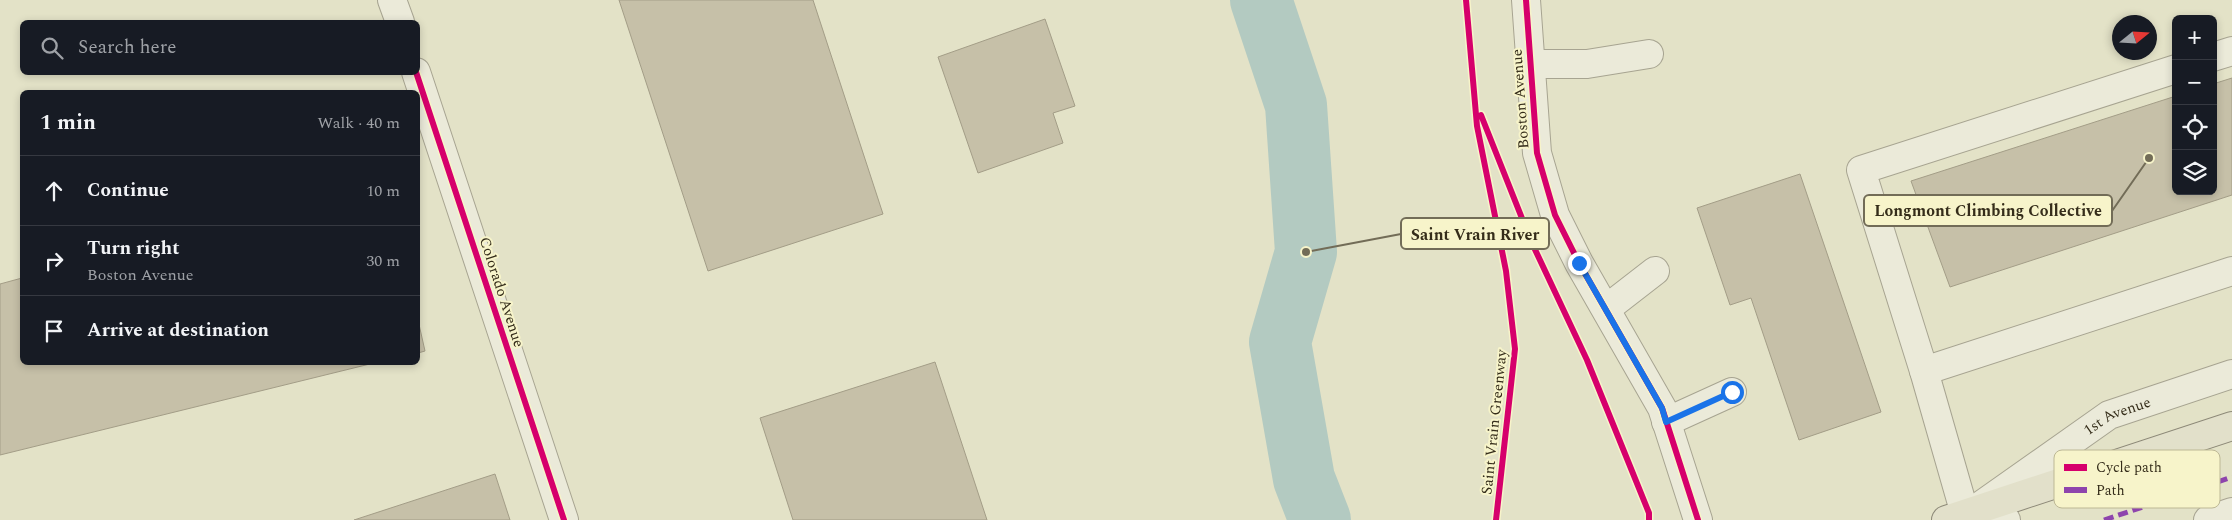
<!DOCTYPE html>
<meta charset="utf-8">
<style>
:root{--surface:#171b24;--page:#20242c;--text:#f1f3f6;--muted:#9ea1a6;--line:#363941}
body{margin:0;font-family:Spectral,serif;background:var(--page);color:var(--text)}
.controls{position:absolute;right:15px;top:15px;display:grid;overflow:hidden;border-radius:8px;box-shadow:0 2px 8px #0003}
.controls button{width:45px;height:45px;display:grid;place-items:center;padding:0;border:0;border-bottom:1px solid var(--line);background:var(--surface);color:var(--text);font:25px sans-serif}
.compass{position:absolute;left:2112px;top:15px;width:45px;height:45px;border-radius:50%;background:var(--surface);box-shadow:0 2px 8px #0003;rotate:72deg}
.stop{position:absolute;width:15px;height:15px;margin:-11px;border:4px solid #1a73e8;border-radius:50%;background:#fff}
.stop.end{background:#1a73e8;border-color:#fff;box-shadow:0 1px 5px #0008}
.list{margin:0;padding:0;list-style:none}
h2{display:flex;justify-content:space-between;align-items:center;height:65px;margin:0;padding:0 20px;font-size:21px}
h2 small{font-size:16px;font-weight:400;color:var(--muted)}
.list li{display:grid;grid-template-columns:32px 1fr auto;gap:15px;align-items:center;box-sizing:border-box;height:70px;padding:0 20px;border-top:1px solid var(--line)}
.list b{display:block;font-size:19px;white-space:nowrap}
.list p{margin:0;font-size:16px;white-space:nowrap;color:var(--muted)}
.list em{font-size:16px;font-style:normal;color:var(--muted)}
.icon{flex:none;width:28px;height:28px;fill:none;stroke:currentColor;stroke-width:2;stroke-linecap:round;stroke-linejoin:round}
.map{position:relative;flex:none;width:2232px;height:520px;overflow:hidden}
.search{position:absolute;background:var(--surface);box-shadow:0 2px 8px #0003;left:20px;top:20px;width:400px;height:55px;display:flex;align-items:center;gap:12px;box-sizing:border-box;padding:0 18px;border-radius:8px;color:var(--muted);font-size:19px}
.panel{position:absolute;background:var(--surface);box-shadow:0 2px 8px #0003;left:20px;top:90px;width:400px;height:275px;border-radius:8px}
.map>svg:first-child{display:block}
</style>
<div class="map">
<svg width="2232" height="520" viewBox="0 0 2232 520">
<rect width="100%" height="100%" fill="#e3e2c7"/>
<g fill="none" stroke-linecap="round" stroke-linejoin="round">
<path stroke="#b3cac1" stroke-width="62" d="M1261,0L1296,105L1306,252L1280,342L1304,479L1320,520"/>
</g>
<path fill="#c6c0a8" stroke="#a39d87" d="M619,0H813L883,214L708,271Z
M1045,19L1075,106L1053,113L1063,143L978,173L938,57Z
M2232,78V195L1950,287L1911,181L2176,96V191H2213V84Z
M1800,174L1881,412L1799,440L1751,298L1730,305L1697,208Z
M22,278V362H378L0,455V284Z
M418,320L425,351L418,353Z
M935,362L987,520H793L760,418Z
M495,474L510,520H354Z"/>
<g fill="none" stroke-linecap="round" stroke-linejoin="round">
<g stroke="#a7a491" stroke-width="30">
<g id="minor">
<path d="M392,0L400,22"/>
<path d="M1526,0L1537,153L1555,215L1579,263L1662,408L1698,520"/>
<path d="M2213,57L2232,51"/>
<path d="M1530,64H1587L1649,54"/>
<path d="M2176,69L1861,170L1924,371L2232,271"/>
<path d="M416,72L564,520"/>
<path d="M1606,309L1655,271"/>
<path d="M1924,371L1965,514"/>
<path d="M1666,422L1732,392"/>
<path id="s1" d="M1980,506L2109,415L2232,374"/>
<path d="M1970,512L2006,520"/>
<path d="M2208,520L2232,512"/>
</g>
</g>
<g stroke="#8d8978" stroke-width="30">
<path id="major" d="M1946,520L2232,426"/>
</g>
<use href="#minor" stroke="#ebead9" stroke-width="28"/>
<use href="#major" stroke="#e2e0ca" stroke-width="28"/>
<path stroke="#8e44ad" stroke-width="5" stroke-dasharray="10 5" stroke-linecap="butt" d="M2104,520L2232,477"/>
<g stroke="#f7f4ca" stroke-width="9">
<path id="cycleway" d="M1466,0L1477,126L1506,271L1515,349L1496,520
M1526,0L1537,153L1555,215L1579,263L1662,408L1698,520
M416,72L564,520
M1481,115L1531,241L1587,360L1649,513V520"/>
</g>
<use href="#cycleway" stroke="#d6006c" stroke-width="6"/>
</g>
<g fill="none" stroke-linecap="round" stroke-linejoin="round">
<path stroke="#1a73e8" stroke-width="6" d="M1579,263L1662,408L1666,422L1732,392"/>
</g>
<g text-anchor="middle" stroke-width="4" stroke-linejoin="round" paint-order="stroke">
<g font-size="15" fill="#352d1a" stroke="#f7f4ca">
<text transform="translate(1520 99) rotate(-94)" y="5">Boston Avenue</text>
<text transform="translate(502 292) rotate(72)" y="5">Colorado Avenue</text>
<text dy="5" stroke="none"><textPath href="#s1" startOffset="165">1st Avenue</textPath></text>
<text transform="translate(1494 422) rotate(-84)" y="5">Saint Vrain Greenway</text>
</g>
</g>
<rect x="2054" y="450" width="166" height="58" rx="8" fill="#f7f4ca" stroke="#bdb895" stroke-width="1"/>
<rect x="2064" y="464" width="23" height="7" fill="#d6006c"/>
<rect x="2064" y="487" width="23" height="6" fill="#8e44ad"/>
<g font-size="14" fill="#352d1a">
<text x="2096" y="472">Cycle path</text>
<text x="2096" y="495">Path</text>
</g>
<path fill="none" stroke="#726c57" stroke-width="2" d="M2149 158L2112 211M1306 252L1401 234"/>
<g fill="#726c57" stroke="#f7f4ca" stroke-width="2">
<circle cx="2149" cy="158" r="5"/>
<circle cx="1306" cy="252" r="5"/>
</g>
<g fill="#f7f4ca" stroke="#726c57" stroke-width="2">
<rect x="1864" y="195" width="248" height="31" rx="5"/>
<rect x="1401" y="218" width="148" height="31" rx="5"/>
</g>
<g font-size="16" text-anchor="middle" font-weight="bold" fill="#352d1a">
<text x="1988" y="216">Longmont Climbing Collective</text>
<text x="1475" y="240">Saint Vrain River</text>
</g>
</svg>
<div class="controls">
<button>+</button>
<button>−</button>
<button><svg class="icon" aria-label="locate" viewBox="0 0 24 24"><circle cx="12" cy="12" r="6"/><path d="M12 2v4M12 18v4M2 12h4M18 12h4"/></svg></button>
<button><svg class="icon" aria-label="layers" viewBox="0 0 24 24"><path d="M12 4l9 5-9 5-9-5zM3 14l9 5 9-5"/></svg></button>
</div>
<svg class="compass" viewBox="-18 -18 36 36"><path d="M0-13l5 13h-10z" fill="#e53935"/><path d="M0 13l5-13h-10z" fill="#9ea1a6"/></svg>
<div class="stop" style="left:1732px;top:392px"></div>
<div class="stop end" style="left:1579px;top:263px"></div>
<div class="search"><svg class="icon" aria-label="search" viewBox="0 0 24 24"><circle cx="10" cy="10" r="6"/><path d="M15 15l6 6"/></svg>Search here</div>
<section class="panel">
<h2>1 min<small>Walk · 40 m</small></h2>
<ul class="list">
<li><svg class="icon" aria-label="ahead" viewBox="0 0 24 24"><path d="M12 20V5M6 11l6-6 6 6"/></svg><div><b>Continue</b></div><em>10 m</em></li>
<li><svg class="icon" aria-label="right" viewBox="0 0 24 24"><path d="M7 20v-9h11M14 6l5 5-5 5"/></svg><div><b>Turn right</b><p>Boston Avenue</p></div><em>30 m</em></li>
<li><svg class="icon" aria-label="arrive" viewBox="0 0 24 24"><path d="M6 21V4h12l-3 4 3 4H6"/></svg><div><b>Arrive at destination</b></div></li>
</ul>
</section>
</div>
